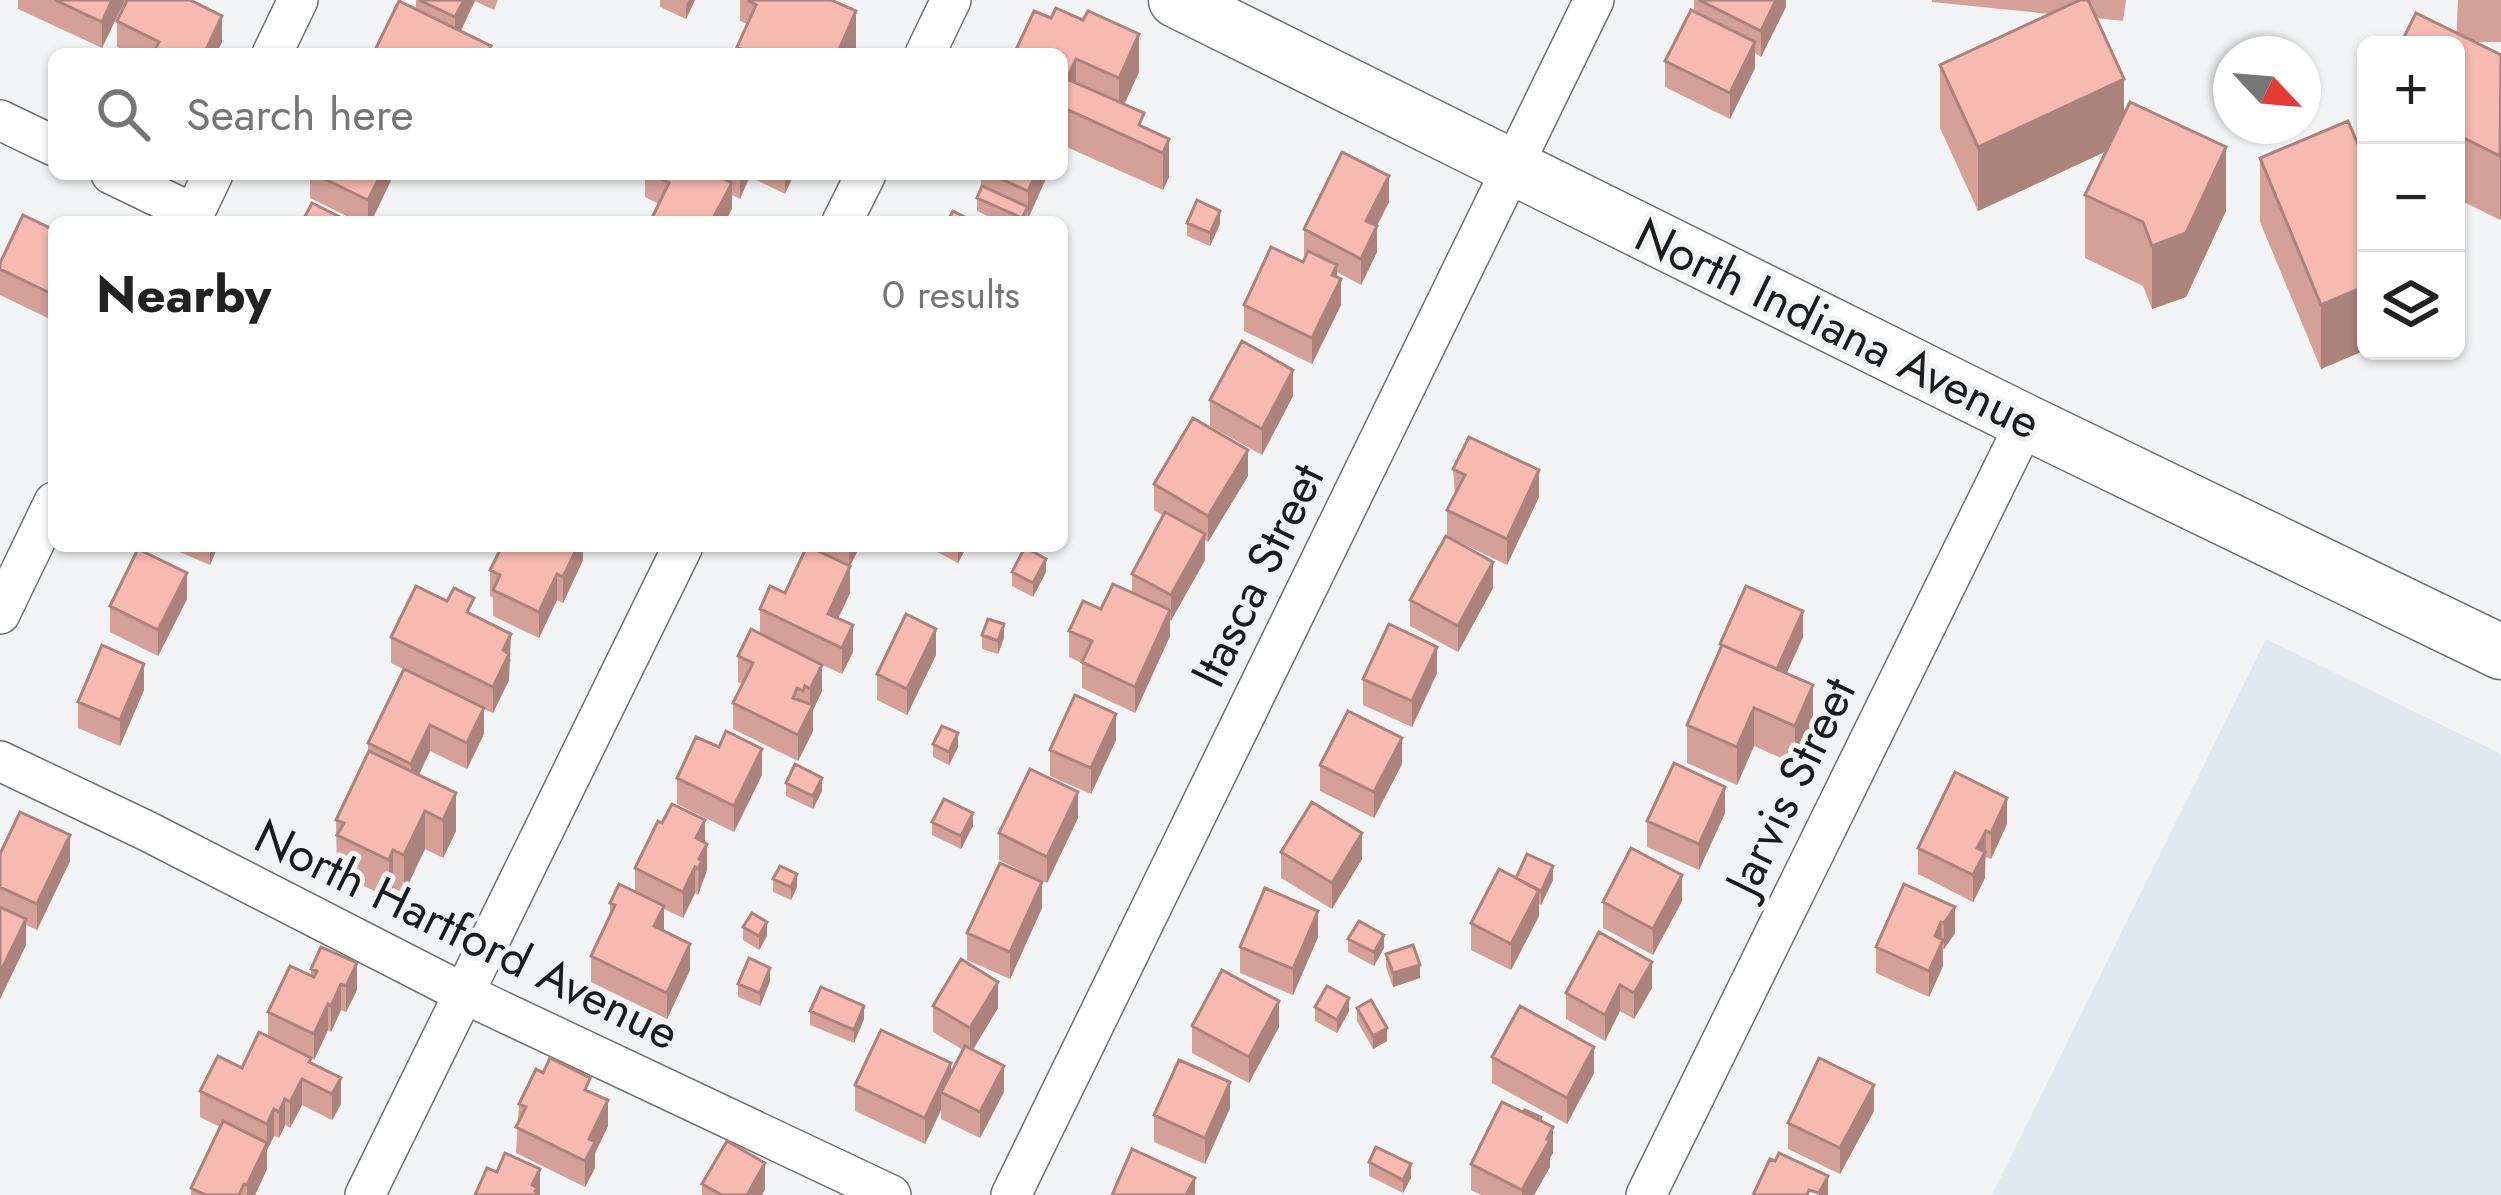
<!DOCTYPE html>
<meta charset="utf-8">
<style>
:root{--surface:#fff;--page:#f2f2f2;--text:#222;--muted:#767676;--line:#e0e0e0}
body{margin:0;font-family:Jost,sans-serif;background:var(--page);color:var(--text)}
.controls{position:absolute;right:36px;top:36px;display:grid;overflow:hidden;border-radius:18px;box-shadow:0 3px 9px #0004}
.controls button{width:108px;height:108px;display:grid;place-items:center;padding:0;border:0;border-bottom:3px solid var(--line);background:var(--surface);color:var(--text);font:60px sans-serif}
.compass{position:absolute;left:2213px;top:36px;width:108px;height:108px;border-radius:50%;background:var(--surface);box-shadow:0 3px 9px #0004;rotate:116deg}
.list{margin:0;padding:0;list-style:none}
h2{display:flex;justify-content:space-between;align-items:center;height:156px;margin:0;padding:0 48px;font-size:51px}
h2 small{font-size:39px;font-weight:400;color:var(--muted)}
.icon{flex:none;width:66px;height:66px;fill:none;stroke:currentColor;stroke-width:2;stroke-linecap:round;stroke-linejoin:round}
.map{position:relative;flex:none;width:2501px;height:1195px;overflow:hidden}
.search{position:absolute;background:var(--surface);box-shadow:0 3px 9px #0004;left:48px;top:48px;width:1020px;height:132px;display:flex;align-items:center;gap:30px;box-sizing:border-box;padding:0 42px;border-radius:18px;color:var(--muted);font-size:45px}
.panel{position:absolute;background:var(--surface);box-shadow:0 3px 9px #0004;left:48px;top:216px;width:1020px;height:336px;border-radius:18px}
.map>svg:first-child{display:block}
</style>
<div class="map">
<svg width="2501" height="1195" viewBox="0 0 2501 1195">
<rect width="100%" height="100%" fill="#f2f3f5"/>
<path fill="#e2e7f0" d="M2266,639L2501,754V1195H1992Z"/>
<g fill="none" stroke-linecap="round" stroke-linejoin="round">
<g stroke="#6f7071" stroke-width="42">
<path id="minor" d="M272,54L298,0
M925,54L951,0
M0,120L54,146
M111,174L194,214
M190,222L213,174
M842,222L866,174
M0,614L54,502
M0,761L147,831L463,993L891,1195
M365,1195L683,546
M1011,1195L1594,0
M1646,1195L2026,422"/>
</g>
<g stroke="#6f7071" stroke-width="57">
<path id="secondary" d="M1176,0L2026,422L2501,652"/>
</g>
<use href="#minor" stroke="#fff" stroke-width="39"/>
<use href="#secondary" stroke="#fff" stroke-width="54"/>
</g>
<path fill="#d4a098" d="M18,0H125L102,48L18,9Z
M416,0H498L494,10L475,1L461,31L491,54L416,9Z
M660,0H695L686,19L660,7Z
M740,0H831L856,49L854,54H737V47L747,24L740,21Z
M1694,0H1786V7L1761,57L1755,53V68L1730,119L1665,87V61L1694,12Z
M1932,0H2126L2123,21L2096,18L2124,114L2226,211L2186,297L2152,309L2143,286L2085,258V195L2106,151L1978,211L1940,128V65L2050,14L1932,2Z
M2458,0H2501V42H2475L2501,55L2500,220L2456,198V45Z
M1034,11L1139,72L1124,104L1144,128L1169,139V177L1163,190L1062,145V54Z
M117,21L222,42L216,54H130L117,47Z
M2260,158L2366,163L2321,369L2260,222Z
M310,174H394L371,222H359L310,198Z
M645,174H794L785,194L750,177L740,199L732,195V209L659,204L645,197Z
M981,174H1048L1027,222H1000L977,211V198L981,189Z
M1389,202L1377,226V252L1361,285L1337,272L1341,305L1312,364L1244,331V305L1303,262L1306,257L1304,255V229Z
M1187,223L1220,224L1210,246L1187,236Z
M54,230V321L0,295V263Z
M1293,396L1262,455L1210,426V400Z
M1453,469L1539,497L1507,565L1447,536V510L1455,496Z
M1248,476L1208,542L1205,540V560L1170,621V636L1135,713L1082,688V663L1069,657V631L1101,609L1132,593V574L1164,516L1154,510V484Z
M165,546H218L210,565Z
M583,546V560L563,603L557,600L539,638L493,616V598L490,596V570Z
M804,546H860L850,566V593L838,619L853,652L842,674L822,665V691L813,710V731L798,761L733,729V703L743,684L738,682V656L760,634V609L785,593L806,547Z
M933,546H967L958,563L933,550Z
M1012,572H1046L1033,597L1012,586Z
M1493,588L1458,652L1410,626V600Z
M187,599L158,656L110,632V606Z
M474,615L511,660L509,664V680L493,713L484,709V734L467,769L430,751L419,775L456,831L443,858L425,849L404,893L393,888L389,898L337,873L336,820L368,752V743L409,672L391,663V637Z
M982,635L1004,638L998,654L982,649Z
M1803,637L1786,674L1813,723L1795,764L1754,746L1737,785L1687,763V725L1720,649V644Z
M936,655L907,715L877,700V674Z
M1437,673L1412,727L1363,705V679Z
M144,690L120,746L78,728V702Z
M1116,740L1091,794L1050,776V750Z
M933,744L958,747L949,765L933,757Z
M1402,764L1374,818L1320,791V765Z
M762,775L734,832L677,804V778Z
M786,783L822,791L813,809L786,796Z
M1725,813L1699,870L1647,847V821Z
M1078,818L1047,883L999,860V833Z
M932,822L973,826L961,849L932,835Z
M2007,824L1991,859L1986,857L1985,859V878L1973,902L1918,874V848Z
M705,843L707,870L698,895L695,893L683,918L664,909V931L690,970L667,1019L591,982V956L610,916V903L635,892V868Z
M1281,852L1362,859L1332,909L1281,878Z
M0,854L70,861L37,930L26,925V945L0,999Z
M1516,878L1553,880L1541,905L1539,904V916L1511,970L1471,950V923Z
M773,879L797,887L791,900L773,892Z
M1904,884L1955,933L1944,949H1943V966L1929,997L1876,973V947Z
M1682,901L1653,955L1603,928V902Z
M1042,908L1010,979L967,960V933Z
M743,927L767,936L759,950L743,940Z
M1599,932L1652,988L1634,1019L1620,1011L1605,1041L1566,1019V993Z
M1318,937L1293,995L1240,973V947Z
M1348,939L1384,948L1374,966L1348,952Z
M1386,954L1420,978L1393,987L1386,967Z
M311,969L357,990L346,1012L341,1010L331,1032L328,1030L314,1060L311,1058V1063L341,1104L332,1120L302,1105L290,1128L285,1125L279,1138L274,1136L267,1150V1169L255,1195H191V1188L220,1127L200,1117V1091L242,1068L268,1037V1012L311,975Z
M770,981L760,1006L738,997V984Z
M933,1006L998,1008L973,1050L1004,1092L980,1138L941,1119V1110L925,1144L855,1111V1085L951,1073L963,1050L933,1032Z
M1315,1007L1349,1011L1337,1033L1315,1021Z
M1357,1008L1387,1041L1373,1049L1357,1021Z
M810,1011L864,1019L854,1043L810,1025Z
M1192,1026L1279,1027L1249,1083L1192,1053Z
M1492,1057L1594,1073L1567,1124L1492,1083Z
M590,1092L608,1126L595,1153V1168L585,1187L516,1153L519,1104Z
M1230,1108L1205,1164L1154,1142V1115Z
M1874,1111L1840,1174L1788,1149V1123Z
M1541,1121L1553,1153L1550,1158V1167L1534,1195H1481L1471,1190V1164Z
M1369,1162L1411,1178L1403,1193L1369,1176Z
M702,1184L765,1189L762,1195H702Z"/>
<path fill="#ac827c" d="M112,0H125L102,48V22Z
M464,0H475L455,43V17Z
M689,0H695L686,19V5Z
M1776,0H1786V7L1761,57V31Z
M856,11V49L854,54H837Z
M222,16V42L216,54H204Z
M1139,34V72L1119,116V78Z
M1755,42V68L1730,119V93Z
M1076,59V97L1067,79Z
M2124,79V143L1978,211V147Z
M1169,139V177L1163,190V153Z
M2226,147V211L2186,297L2152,309V246Z
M2501,154V218L2500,220V156Z
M381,174H394L371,222H368V200Z
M740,174H750L740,199Z
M785,174H794L785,194Z
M1036,174H1048L1028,218V191Z
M1389,176V202L1366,247V221Z
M732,183V209L725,222H711Z
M1220,211V224L1210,246V233Z
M1377,226V252L1361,285V259Z
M1337,265V287L1341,279V305L1312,364V338Z
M2366,286V350L2321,369V305Z
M1293,370V396L1262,455V429Z
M1248,450V476L1208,542V516Z
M1539,470V497L1507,565V539Z
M1205,534V560L1171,621V595Z
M210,546H218L210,565Z
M578,546H583V560L563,603V577Z
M849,546H860L849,568Z
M960,546H967L958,563V550Z
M1046,559V572L1033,597V583Z
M1493,562V588L1458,652V626Z
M850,566V593L828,640V614Z
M187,573V599L158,656V630Z
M557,574V600L539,638V612Z
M1170,610V636L1135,713V687Z
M1803,611V637L1777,695V669Z
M1004,624V638L998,654V641Z
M853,625V652L842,674V648Z
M936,629V655L907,715V689Z
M511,634L509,680L493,713V687L503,650Z
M1437,647V673L1412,727V701Z
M144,664V690L120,746V720Z
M822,665V691L813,710V731L798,761V735L810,710V689Z
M1813,685V723L1795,764V726Z
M484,708V734L467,769V743Z
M1754,708V746L1737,785V747Z
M1116,714V740L1091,794V768Z
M430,725V751L411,791V764Z
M958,733V747L949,765V752Z
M1402,738V764L1374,818V792Z
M762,749V775L734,832V806Z
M822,778V791L813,809V796Z
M1725,787V813L1699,870V844Z
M1078,792V818L1047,883V857Z
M456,793V831L443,858V820Z
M2007,798V824L1991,859V833Z
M425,811V849L404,893V855Z
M973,813V826L961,849V836Z
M705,820V846L696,838Z
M1986,831L1985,878L1973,902V875L1977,848Z
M1362,833V859L1332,909V883Z
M70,835V861L37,930V904Z
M707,844V870L698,895L699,859Z
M393,850V888L389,898V860Z
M1553,866V880L1541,905V892Z
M695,867V893L683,918V892Z
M797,874V887L791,900V887Z
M1682,875V901L1653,955V929Z
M1042,882V908L1010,979V952Z
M1539,890V916L1511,970V944Z
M664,906V932L654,926Z
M1955,907V933L1944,949V923Z
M1318,911V937L1293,995V969Z
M26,919V945L0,999V973Z
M767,922V936L759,950V936Z
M1941,922L1943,966L1929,997V971L1935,936Z
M1384,935V948L1374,966V952Z
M690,944V970L667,1019V993Z
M1652,962V988L1634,1019V993Z
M357,963V990L346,1012V986Z
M1420,965V978L1393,987V973Z
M770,968V981L760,1006V993Z
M998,982V1008L970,1054V1028Z
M341,984V1010L331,1032V1006Z
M1620,985V1011L1605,1041V1015Z
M1349,998V1011L1337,1033V1020Z
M1279,1001V1027L1249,1083V1057Z
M328,1004V1030L314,1060V1034Z
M864,1006V1019L854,1043V1030Z
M1387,1028V1041L1373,1049V1036Z
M1594,1047V1073L1567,1124V1098Z
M951,1063V1090L941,1092V1110L925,1144V1118Z
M1004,1066V1092L980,1138V1112Z
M341,1078V1104L332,1120V1094Z
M302,1079V1105L290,1128V1102Z
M1230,1082V1108L1205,1164V1138Z
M1874,1085V1111L1840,1174V1148Z
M285,1099V1125L279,1138V1112Z
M608,1100V1126L595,1153V1168L585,1187V1161L589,1139Z
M274,1109V1136L267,1150V1124Z
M1553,1127V1153L1550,1158V1167L1534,1195H1522V1190Z
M267,1143V1169L255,1195H247V1185Z
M765,1163V1189L762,1195H747Z
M1411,1164V1178L1403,1193V1180Z
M540,1169V1195H532V1185Z
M1828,1176V1195H1819V1193Z
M1195,1178V1195H1186Z"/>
<path fill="#f6bab1" stroke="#ac827c" stroke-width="3" d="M55,0H112L102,22Z
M127,0H190L222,16L204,54H169L156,48L159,42L117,21Z
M419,0H464L455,17Z
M750,0H831L856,11L837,54H773L763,50L760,54H753L737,47L756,5L749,1Z
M1699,0H1776L1761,31Z
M2080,0H2088L2124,79L1978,147L1940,65Z
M399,1L491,46L487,54H373Z
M1056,8L1083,20L1088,11L1139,34L1119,78L1076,59L1067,79L1144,113L1139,125L1169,139L1163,153L1062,107V54H1014L1034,11L1051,18Z
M1691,10L1755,42L1730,93L1665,61Z
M2416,13L2501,55L2500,156L2456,134V45H2400Z
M2130,102L2226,147L2186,233L2152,246L2143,222L2085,195Z
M2348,121L2366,163V286L2321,305L2260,158Z
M1342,152L1389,176L1366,221L1377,226L1361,259L1304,229Z
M314,174H381L368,200Z
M651,174H713L732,183L711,222H650L669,183Z
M990,174H1036L1028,191Z
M982,186L1028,207L1022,218L977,198Z
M1197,200L1220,211L1210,233L1187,223Z
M312,203L350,222H302Z
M953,211L975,222H947Z
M23,215L54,230V295L0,269V263Z
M1271,247L1303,262L1308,251L1337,265L1332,275L1341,279L1312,338L1244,305Z
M1242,341L1293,370L1262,429L1210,400Z
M1193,418L1248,450L1208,516L1154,484Z
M1469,437L1539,470L1507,539L1447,510L1465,475L1453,469Z
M1165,512L1205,534L1171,595L1132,574Z
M1446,536L1493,562L1458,626L1410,600Z
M502,546H578L563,577L557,574L539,612L493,590L500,575L490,570Z
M807,546L850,566L828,614L853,625L842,648L760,609L770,586L785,593Z
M1025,547L1046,559L1033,583L1012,572Z
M138,549L187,573L158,630L110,606Z
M1113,584L1170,610L1135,687L1082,662L1092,641L1069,631L1083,601L1101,609Z
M416,586L447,601L454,588L474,598L467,612L511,634L503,650L509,654L493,687L391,637Z
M1746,586L1803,611L1777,669L1720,644Z
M906,614L936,629L907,689L877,674Z
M988,619L1004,624L998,641L982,635Z
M1389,624L1437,647L1412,701L1363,679Z
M751,629L822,665L810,689L805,686L803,691L797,688L793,698L813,705L798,735L733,703L753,663L738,656Z
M102,645L144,664L120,720L78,702Z
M1722,645L1813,685L1795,726L1754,708L1737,747L1687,725Z
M404,669L484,708L467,743L430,725L411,764L368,743Z
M1075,695L1116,714L1091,768L1050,750Z
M1348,711L1402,738L1374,792L1320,765Z
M942,726L958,733L949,752L933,744Z
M726,731L762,749L734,806L677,778L696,737L719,747Z
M369,751L456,793L443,820L425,811L404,855L393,850L389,860L337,835L344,823L336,820Z
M1674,763L1725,787L1699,844L1647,821Z
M795,764L822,778L813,796L786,783Z
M1030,769L1078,792L1047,857L999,833Z
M1955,772L2007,798L1991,833L1986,831L1977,848L1985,852L1973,875L1918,848Z
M944,799L973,813L961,836L932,822Z
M1312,802L1362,833L1332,883L1281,852Z
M672,804L705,820L696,838L707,844L699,859L702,861L698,869L695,867L683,892L635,868L658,821L662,823Z
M20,812L70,835L37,904L0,887V854Z
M1631,848L1682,875L1653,929L1603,902Z
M1527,854L1553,866L1541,892L1516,878Z
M1000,863L1042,882L1010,952L967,933Z
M780,866L797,874L791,887L773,879Z
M1499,869L1539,890L1511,944L1471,923Z
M619,884L664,906L654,926L690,944L667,993L591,956L615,905L610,903Z
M1904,884L1955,907L1944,923L1941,922L1935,936L1943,940L1929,971L1876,947Z
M1265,888L1318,911L1293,969L1240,947Z
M0,907L26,919L0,973Z
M752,913L767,922L759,936L743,927Z
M1359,921L1384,935L1374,952L1348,939Z
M1599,932L1652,962L1634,993L1620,985L1605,1015L1566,993Z
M1413,945L1420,965L1393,973L1386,954Z
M321,947L357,963L346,986L341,984L331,1006L328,1004L314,1034L268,1012L290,966L314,977L317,971L311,969Z
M749,958L770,968L760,993L738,984Z
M961,959L998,982L970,1028L933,1006Z
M1222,970L1279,1001L1249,1057L1192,1026Z
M1327,986L1349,998L1337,1020L1315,1007Z
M821,987L864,1006L854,1030L810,1011Z
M1371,1000L1387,1028L1373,1036L1357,1008Z
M1520,1006L1594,1047L1567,1098L1492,1057Z
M881,1030L951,1063L925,1118L855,1085Z
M259,1032L311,1058L309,1062L341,1078L332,1094L302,1079L290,1102L285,1099L279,1112L274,1109L267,1124L200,1091L218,1056L242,1068Z
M965,1046L1004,1066L980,1112L941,1092Z
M550,1058L590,1078L585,1090L608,1100L589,1139L595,1142L585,1161L516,1127L526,1107L519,1104L536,1069L543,1073Z
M1819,1058L1874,1085L1840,1148L1788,1123Z
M1179,1060L1230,1082L1205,1138L1154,1115Z
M1502,1102L1553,1127L1547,1139L1550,1140L1522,1190L1471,1164Z
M1525,1110L1541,1117L1540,1120L1523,1112Z
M223,1121L267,1143L247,1185L244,1184L239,1195H206L191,1188Z
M727,1141L765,1163L747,1195H722L702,1184Z
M1376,1147L1411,1164L1403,1180L1369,1162Z
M1132,1149L1195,1178L1186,1195H1112Z
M505,1153L540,1169L532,1185L537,1188L535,1191L538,1193L537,1195H475L487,1168L497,1172Z
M1779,1153L1828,1176L1819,1193L1809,1190L1807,1195H1753L1770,1159L1775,1161Z"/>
<g text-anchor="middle" stroke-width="10" stroke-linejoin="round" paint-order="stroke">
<g font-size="48" fill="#1c1c1d" stroke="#f2f3f5">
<text transform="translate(1838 328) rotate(26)" y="17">North Indiana Avenue</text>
<text transform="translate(1257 575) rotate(-64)" y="17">Itasca Street</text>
<text transform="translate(1790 786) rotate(-64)" y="17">Jarvis Street</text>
<text transform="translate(467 934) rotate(26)" y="17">North Hartford Avenue</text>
</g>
</g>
</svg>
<div class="controls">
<button>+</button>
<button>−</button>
<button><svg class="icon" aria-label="layers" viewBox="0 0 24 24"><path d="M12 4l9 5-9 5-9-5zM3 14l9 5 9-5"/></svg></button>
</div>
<svg class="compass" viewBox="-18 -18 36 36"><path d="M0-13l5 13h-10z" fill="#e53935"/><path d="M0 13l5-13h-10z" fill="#767676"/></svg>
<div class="search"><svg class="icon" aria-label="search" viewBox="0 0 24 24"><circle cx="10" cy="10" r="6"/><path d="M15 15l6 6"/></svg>Search here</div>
<section class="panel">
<h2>Nearby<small>0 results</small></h2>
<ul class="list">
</ul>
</section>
</div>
